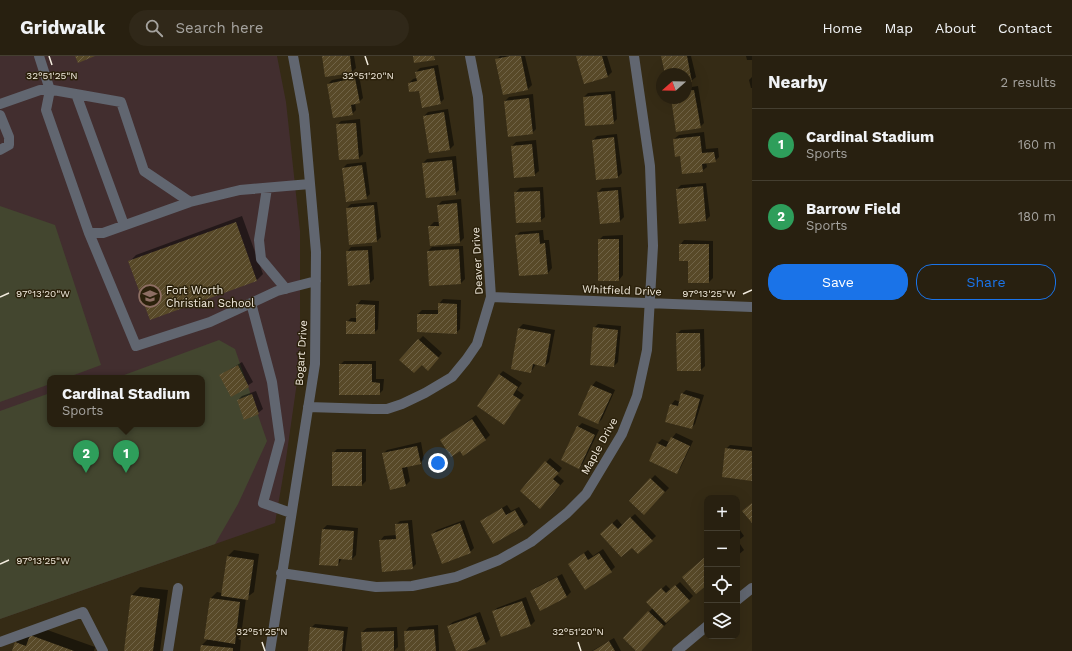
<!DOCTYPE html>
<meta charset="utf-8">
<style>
:root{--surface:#282010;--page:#302819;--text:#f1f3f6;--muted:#a5a39f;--line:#443e30;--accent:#1a73e8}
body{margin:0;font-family:"Work Sans",sans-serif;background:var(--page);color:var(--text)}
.controls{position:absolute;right:12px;bottom:12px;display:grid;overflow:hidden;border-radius:8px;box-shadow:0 4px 16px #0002}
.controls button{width:36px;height:36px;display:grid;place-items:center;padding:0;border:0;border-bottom:1px solid var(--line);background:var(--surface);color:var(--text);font:20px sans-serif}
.compass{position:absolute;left:656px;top:12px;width:36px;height:36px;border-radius:50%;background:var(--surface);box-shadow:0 4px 16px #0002;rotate:250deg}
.you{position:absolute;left:438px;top:407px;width:14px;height:14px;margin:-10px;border:3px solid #fff;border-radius:50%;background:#1a73e8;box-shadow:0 0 0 6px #1a73e833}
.badge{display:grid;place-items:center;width:26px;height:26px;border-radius:50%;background:var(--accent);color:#fff;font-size:13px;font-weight:700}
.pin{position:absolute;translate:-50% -33px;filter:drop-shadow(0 1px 2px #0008)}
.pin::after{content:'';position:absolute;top:21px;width:14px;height:12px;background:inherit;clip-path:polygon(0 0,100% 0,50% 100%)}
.popup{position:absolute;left:47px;top:319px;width:158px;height:52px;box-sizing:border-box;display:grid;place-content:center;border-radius:8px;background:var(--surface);filter:drop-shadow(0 1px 3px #0005);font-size:13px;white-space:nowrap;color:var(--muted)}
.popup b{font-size:15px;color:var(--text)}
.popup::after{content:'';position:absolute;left:50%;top:100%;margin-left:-8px;border:8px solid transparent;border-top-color:var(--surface)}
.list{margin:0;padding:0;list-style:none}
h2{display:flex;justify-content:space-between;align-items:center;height:52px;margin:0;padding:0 16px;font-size:17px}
h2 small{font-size:13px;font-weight:400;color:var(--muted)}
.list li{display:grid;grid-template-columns:26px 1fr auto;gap:12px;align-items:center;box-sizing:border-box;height:72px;padding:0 16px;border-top:1px solid var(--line)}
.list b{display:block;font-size:15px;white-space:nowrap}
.list p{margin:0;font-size:13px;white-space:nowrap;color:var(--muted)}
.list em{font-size:13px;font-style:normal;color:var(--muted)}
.actions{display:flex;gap:8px;padding:12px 16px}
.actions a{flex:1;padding:9px 0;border:1px solid var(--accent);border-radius:16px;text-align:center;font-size:14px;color:var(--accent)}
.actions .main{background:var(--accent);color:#fff}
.icon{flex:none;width:22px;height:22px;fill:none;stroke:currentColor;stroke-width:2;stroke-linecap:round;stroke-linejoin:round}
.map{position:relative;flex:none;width:752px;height:595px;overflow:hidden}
header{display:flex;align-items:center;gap:24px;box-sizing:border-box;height:56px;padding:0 20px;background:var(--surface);border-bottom:1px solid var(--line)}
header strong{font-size:19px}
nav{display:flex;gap:22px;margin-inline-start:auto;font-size:14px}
.search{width:280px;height:36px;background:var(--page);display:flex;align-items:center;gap:10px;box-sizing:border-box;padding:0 14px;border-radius:22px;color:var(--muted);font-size:15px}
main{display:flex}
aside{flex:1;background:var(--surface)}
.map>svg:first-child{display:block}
</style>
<header>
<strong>Gridwalk</strong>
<div class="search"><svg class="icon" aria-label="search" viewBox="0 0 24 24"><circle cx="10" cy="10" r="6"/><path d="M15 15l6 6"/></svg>Search here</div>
<nav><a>Home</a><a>Map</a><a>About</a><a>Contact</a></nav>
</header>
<main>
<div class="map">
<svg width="752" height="595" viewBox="0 0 752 595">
<defs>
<pattern id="building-hatch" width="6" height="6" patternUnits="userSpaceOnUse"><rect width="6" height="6" fill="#584928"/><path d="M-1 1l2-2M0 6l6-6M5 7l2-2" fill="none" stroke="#706347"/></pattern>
</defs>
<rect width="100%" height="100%" fill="#352b15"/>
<path fill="#422e2f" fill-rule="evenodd" d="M0,0H277L286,46L300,175V305L286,403L275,467L0,563ZM50,322H202V368H50Z"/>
<path fill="#43462f" d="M0,150L55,169L101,309L66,322H50V328L0,346Z
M219,284L235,293L267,385L238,448L215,488L0,563V355L50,337V368H202V322H116Z"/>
<path fill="#0007" d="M323,0H354L356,12L352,16L326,19Z
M500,0H525L532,29L528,33L496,4Z
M577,0H607L612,16L608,20L585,27Z
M662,0H691L696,21L691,25L686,26V18H666Z
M746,0H752V4H747Z
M438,9L444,43L440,47L409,27L413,23L417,22L416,16L420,12Z
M359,19L363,42L359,46L355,47L356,54L352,58L328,28L332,24Z
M752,21V32H751L749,24Z
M698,30L704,67L700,71L672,42H686V32Z
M615,35L617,63L613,67L584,41L588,37Z
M533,38L536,73L532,77L505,45L509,41Z
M448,53L454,89L450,93L424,60L428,56Z
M360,63L363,98L359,102L337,69L341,65Z
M704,76L706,93L718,92L719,101L715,105L706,106L707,111L702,115L681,99L674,83L679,79Z
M617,78L622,117L618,121L593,84L597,80Z
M536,84L539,115L534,119L512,90L516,86Z
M456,100L459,134L455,138L423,107L427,103Z
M366,106L370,138L366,142L343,112L347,108Z
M706,127L710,160L706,164L677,133L681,129Z
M543,131L545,161L540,165L516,136L520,132Z
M621,131L624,161L620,165L601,167L598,136L602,132Z
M461,143L464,182L460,186L429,171L434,166H439L438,149L442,145Z
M377,146L381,181L377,185L347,152L351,148Z
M242,160L263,218L257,224L130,205L136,199Z
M543,174L544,184H549L552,212L548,217L516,180L520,176Z
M623,179V219L619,224L599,184L603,180Z
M684,184L713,185V222L709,226L689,204L680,189Z
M372,190L374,223L370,227L347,196L351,191Z
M463,190L465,223L461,227L428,195L432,191Z
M443,243L461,244L460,273L456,277L418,258L422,254H439V248Z
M361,244L379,245L378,273L374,277L347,266L351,262H357V249Z
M523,268L555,274L549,306L545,310L536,308L531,316L519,272Z
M598,268L621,270L618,306L614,310L594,272Z
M704,273L705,310L701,314H678L677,278L681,274Z
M423,280L442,297L432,309L419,284Z
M344,305H376V323H384L383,334L379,338L340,309Z
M242,306L253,326L232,340L221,319Z
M503,315L522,327L517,334L524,339L504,367L499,319Z
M596,325L615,334L602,363L598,367L592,330Z
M686,334L704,339L695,368L691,372L671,349L675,344L680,346L682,338Z
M256,335L263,353L258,357L238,344L242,340Z
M476,359L490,379L486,383L463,399L460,394L441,385Z
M582,367L599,374L583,407L579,412L578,371Z
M676,377L693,385L680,413L676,417L650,405L658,387L662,383L669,386Z
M421,386L424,403L420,407L407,410L410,425L406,429L390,433L383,398L387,394Z
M730,389L752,391V424L726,393Z
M337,393H366V425L362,429L333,397Z
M550,402L562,412L557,419L564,425L544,448L521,435Z
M655,419L669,432L644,458L630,445Z
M507,449L511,455L519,451L528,466L524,470L481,465Z
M635,458L656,480L638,497L632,490L601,478L617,463L622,469Z
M412,464L416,508L412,512L380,485L384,480L397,479L396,469L400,465Z
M464,464L474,492L470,496L432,478L437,474Z
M327,469L358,472L356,499L352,503L342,502L338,509L323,473Z
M737,470L744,480L738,485L744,494L737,500Z
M603,493L615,511L611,515L569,508L588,494L593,500Z
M234,494L259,498L254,536L246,542L241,580L238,583L241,584L240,595H201L202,589L208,583L211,542L217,536L222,537L228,500Z
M562,518L571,536L567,540L540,554L531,536L535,532Z
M680,526L693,540L640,595H638L624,582L653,552L648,546L666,529L671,534Z
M140,531L168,534L160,595H125L132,539Z
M526,541L535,565L531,569L502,579L493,556L497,552Z
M480,556L490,583L486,587L463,595H457L448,570L453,566Z
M315,568L348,571L345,595H309L311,572Z
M438,569L439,595H406L405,576L409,571Z
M39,571L95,591L94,595H13L16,586L24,578Z
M397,571L398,591L394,595H363L362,576L367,572Z
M614,582L621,595H592Z"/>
<path fill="url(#building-hatch)" d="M75,0H95L78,7Z
M322,0H350L352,17L325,21Z
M413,0H434L435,4L414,7Z
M510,0H521L528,34L503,39L495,3Z
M576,0H602L608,21L584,28Z
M661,0H687L692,26L686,27V18H665Z
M434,12L441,48L422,52L419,35L409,36L408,27L417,25L415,16Z
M355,22L360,47L351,49L353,59L333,62L327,28Z
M694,34L701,72L676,76L671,42H686V35Z
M611,38L614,68L585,70L583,41Z
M529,42L533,78L508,81L504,45Z
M444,56L450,94L429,97L423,60Z
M356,67L359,103L339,104L336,68Z
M700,80L702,97L714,96L716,106L702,108L703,116L682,118L680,100L675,101L673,83Z
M614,81L618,122L596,124L592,84Z
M532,88L535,120L514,122L511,90Z
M452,104L456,139L426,142L422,107Z
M362,109L367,143L346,146L342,112Z
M703,130L706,165L679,168L676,133Z
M618,134L620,166L600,168L597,136Z
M540,135L541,166L516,167L514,136Z
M457,147L460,187L430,190L428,170H439L437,149Z
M374,149L377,186L349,189L346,152Z
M236,166L257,225L150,264L128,205Z
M539,177L540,188L545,187L548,218L519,220L515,179Z
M598,183H619V225H598Z
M679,188H709V227H688V205H679Z
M459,193L461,228L429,230L427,195Z
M368,194L370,228L348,230L346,195Z
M438,247L457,248V278L417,276V258H438Z
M356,248L375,249V278H346V265L356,266Z
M593,271L618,274L614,311L590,309Z
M518,272L551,278L545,311L533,308L531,317L511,313Z
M676,277H700L701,315H677Z
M418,283L439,302L428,315L422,309L414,317L399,304Z
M339,308H372V326L380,327V339H339Z
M238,309L249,331L231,341L219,319Z
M499,318L518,331L513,339L521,344L504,369L477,350Z
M591,329L612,338L598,368L578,359Z
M681,337L700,343L692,373L665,366L670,348L678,350Z
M252,338L259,358L244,364L237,344Z
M472,363L486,384L463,400L460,395L451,401L440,384Z
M577,370L595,379L579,413L561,404Z
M671,381L690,390L677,418L649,405L657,387L666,391Z
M417,390L421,408L402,412L406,430L390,434L382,397Z
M725,392L752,395V425L722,421Z
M332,396H362V430H332Z
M545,405L559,417L553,423L560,429L540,453L520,435Z
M650,422L665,436L644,459L629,445Z
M752,447V467L742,455Z
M502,452L506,459L515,454L524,470L493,488L480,465Z
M630,461L653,485L638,498L632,492L621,501L600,478L612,467L618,473Z
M408,467L413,513L382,516L379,484L396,483L395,468Z
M460,467L471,497L442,508L431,478Z
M322,473L354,475L352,504L339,503L338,510L319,509Z
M584,497L588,504L599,497L612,516L585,534L568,508Z
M227,500L254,504L248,544L221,540Z
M705,501L707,503V529L696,538L682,521Z
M557,521L567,541L540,555L530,535Z
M675,529L690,545L666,567L646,546L661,532L666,537Z
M131,539L160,543L153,595H124Z
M210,542L240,546L235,588L204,583Z
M522,545L531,570L501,581L492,555Z
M648,555L664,570L641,595H636L623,582Z
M476,560L486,588L466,595H456L447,570Z
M310,571L344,575L342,595H308Z
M434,573L436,595H405L404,575Z
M394,575V595H362L361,576Z
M30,579L74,595H12L15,586L26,590Z
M609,585L615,595H593Z
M201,589L233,592V595H200Z"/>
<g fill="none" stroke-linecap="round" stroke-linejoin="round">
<path stroke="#616670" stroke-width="10" d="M39,0L50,34L46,54L89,177H103L190,146
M76,38L124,169
M0,48L40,34H53L121,46L144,115L190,146L240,134L310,128
M0,59L9,81V89L0,94
M267,132L259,184L261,203L286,233
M89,177L136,290L210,266L277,235L316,225
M491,241L752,251
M251,247L272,326L280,384L263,447L291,457
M308,351L373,353H387L402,348L425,337L452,321L466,304L477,288L491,241L478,41L470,0
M281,517L376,531L412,530L456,521L499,504L531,486L567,457L586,438L622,378L637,340L647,294L653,190L650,110L634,0
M737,544L752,532
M0,586L83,556L103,595
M168,595L178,532
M270,595L315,308L316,196L304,59L293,0
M677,595L707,570"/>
</g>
<path fill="none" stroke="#f3ecdf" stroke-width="1.5" d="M49,0L52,9M365,0L368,9M743,238L752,234M0,241L9,237M0,508L9,504M262,586L265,595M578,586L581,595"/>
<defs>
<g id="school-ring" transform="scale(1.15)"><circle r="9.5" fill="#2b210b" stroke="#8d6e63" stroke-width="1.5"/><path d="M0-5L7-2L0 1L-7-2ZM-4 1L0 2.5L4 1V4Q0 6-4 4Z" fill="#8d6e63"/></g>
</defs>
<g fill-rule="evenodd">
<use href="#school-ring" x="150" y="240"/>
</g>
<g text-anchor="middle" stroke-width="3" stroke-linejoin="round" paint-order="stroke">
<g font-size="11" fill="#f3ecdf" stroke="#2b210b">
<text transform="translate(477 205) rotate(-93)" y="4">Deaver Drive</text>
<text transform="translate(622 234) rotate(2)" y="4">Whitfield Drive</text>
<text transform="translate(301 297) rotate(-86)" y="4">Bogart Drive</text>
<text transform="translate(599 390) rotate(-61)" y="4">Maple Drive</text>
</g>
<g font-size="11" fill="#f3ecdf" stroke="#2b210b" text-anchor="start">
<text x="166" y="238">Fort Worth<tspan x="166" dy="13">Christian School</tspan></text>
</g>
</g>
<g font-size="10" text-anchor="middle" fill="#f3ecdf" stroke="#2b210b" stroke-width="3" stroke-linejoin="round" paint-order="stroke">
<text x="52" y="23">32°51'25"N</text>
<text x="368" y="23">32°51'20"N</text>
<text x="43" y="241">97°13'20"W</text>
<text x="709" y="241">97°13'25"W</text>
<text x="43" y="508">97°13'25"W</text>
<text x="262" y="579">32°51'25"N</text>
<text x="578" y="579">32°51'20"N</text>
</g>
</svg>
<div class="controls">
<button>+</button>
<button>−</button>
<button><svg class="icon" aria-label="locate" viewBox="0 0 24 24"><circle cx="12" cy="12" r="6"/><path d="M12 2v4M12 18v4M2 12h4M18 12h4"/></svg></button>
<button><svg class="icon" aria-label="layers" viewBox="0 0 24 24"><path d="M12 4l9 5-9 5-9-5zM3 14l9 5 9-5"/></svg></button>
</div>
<svg class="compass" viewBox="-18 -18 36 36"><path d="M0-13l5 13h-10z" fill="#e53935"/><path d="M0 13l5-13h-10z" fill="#a5a39f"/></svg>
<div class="you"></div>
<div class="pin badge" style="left:126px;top:417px;background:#2e9e5b">1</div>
<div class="popup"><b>Cardinal Stadium</b>Sports</div>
<div class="pin badge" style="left:86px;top:417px;background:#2e9e5b">2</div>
</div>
<aside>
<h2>Nearby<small>2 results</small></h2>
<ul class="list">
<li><span class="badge" style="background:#2e9e5b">1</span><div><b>Cardinal Stadium</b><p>Sports</p></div><em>160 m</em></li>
<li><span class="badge" style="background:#2e9e5b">2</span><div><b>Barrow Field</b><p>Sports</p></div><em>180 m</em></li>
</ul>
<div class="actions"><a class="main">Save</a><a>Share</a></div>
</aside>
</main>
